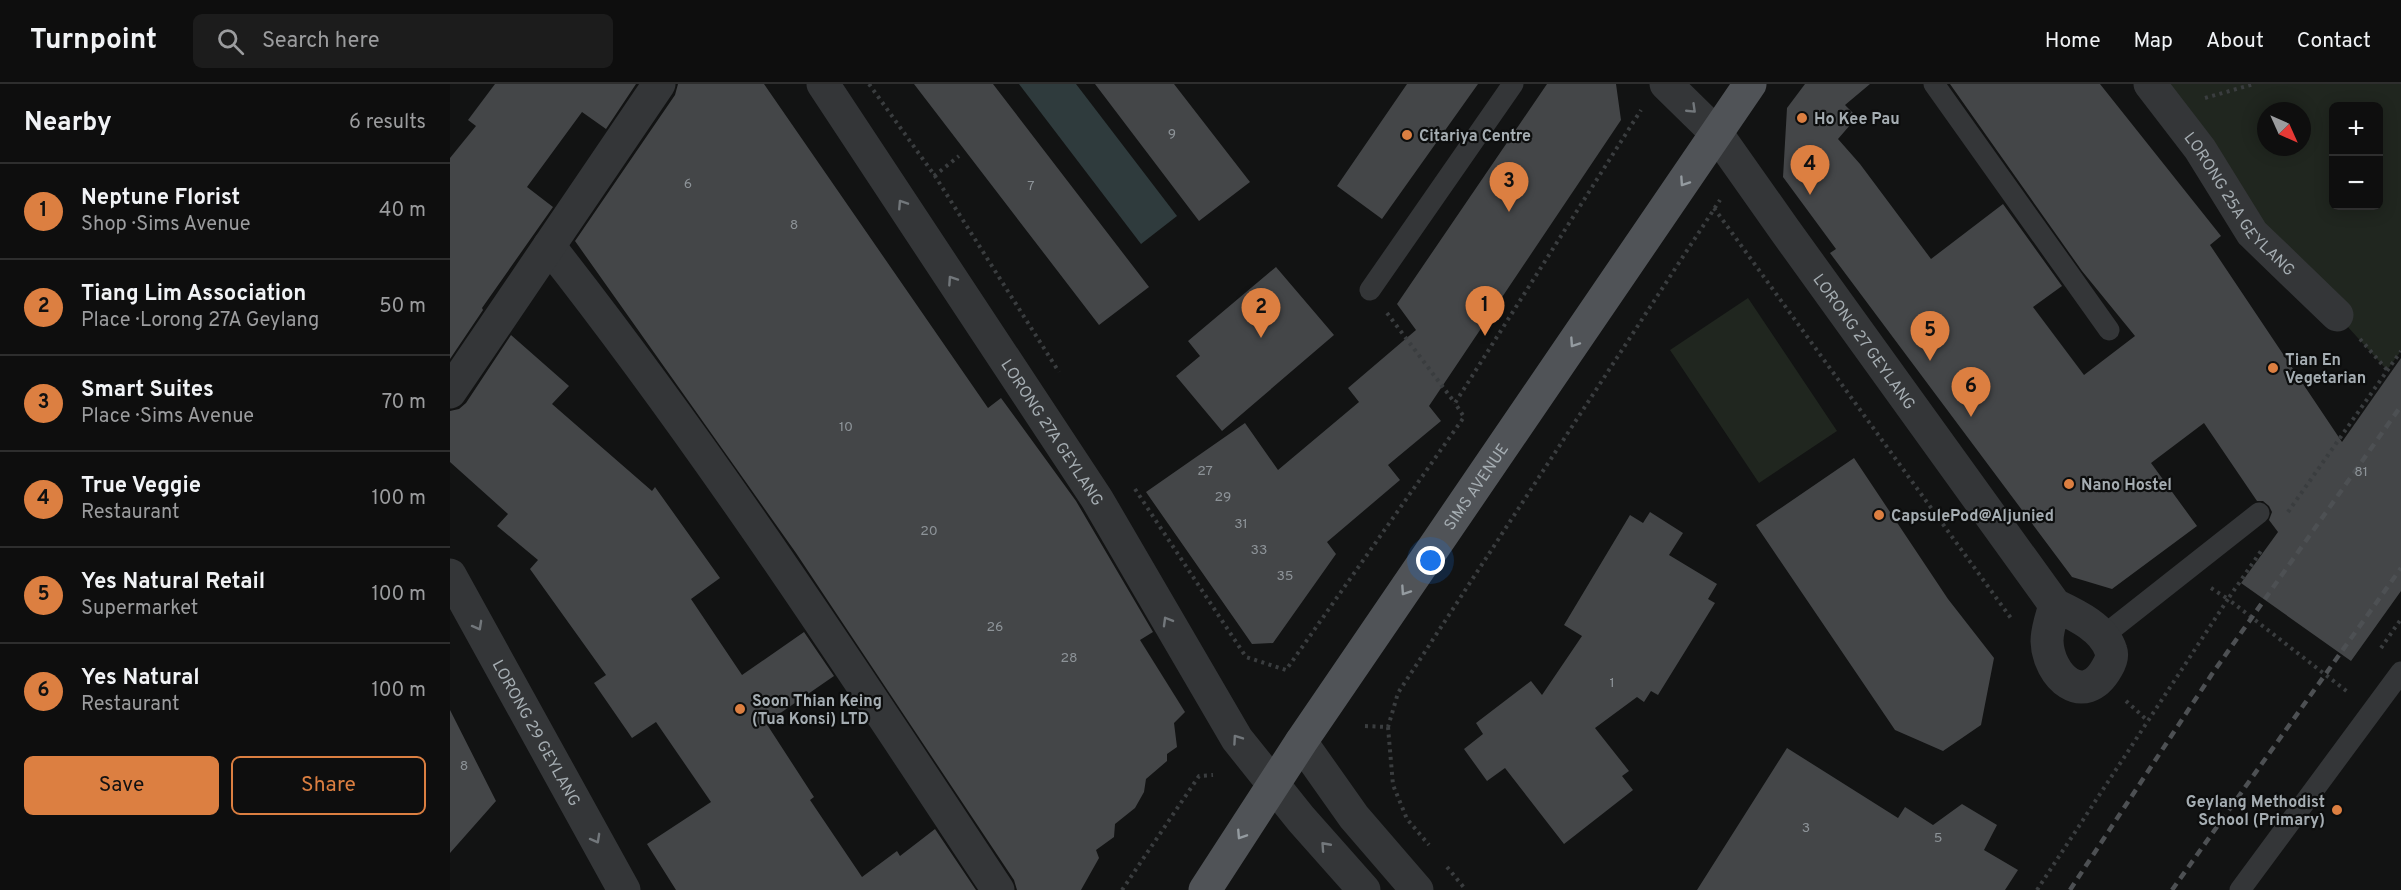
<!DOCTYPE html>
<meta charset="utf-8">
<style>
:root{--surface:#0e0e0e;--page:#1c1c1c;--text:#f1f3f6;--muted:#9b9c9e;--line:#2e2e2e;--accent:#dc7f41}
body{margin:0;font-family:Overpass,sans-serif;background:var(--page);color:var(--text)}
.controls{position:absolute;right:18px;top:18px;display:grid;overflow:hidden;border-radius:9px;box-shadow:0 3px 15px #0003}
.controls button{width:54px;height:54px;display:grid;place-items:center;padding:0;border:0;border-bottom:2px solid var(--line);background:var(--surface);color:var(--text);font:30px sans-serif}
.compass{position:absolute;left:1807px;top:18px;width:54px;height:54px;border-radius:50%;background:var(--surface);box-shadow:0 3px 15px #0003;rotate:135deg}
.you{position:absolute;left:981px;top:477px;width:21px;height:21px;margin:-15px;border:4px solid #fff;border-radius:50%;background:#1a73e8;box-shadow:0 0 0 9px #1a73e833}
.badge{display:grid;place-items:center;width:39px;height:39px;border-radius:50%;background:var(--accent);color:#111;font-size:20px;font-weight:700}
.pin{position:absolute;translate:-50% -50px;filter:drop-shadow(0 2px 3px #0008)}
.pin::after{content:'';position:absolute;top:32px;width:21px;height:18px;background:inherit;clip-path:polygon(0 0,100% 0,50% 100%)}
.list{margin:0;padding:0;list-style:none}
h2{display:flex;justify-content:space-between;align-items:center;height:78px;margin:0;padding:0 24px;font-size:26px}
h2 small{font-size:20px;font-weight:400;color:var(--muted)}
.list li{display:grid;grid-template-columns:39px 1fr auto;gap:18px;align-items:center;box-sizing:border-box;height:96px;padding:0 24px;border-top:2px solid var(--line)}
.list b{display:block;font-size:22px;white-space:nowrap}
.list p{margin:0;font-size:20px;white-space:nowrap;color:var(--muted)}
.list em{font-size:20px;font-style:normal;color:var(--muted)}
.actions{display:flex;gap:12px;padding:18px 24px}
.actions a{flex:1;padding:14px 0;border:2px solid var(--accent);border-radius:9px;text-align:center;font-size:21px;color:var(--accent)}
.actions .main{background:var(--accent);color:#111}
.icon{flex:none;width:33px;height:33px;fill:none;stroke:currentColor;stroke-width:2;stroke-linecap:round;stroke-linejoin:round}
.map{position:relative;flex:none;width:1951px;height:806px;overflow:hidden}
header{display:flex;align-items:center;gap:36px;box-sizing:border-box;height:84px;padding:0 30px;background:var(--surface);border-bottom:2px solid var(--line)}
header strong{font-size:28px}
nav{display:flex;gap:33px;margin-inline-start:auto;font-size:21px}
.search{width:420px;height:54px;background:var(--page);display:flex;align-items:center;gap:15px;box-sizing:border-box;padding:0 21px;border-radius:9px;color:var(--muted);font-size:22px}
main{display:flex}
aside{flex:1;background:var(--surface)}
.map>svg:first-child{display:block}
</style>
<header>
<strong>Turnpoint</strong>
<div class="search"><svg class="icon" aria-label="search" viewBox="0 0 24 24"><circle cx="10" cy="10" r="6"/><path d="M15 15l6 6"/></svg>Search here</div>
<nav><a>Home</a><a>Map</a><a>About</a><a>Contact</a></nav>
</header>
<main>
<aside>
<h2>Nearby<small>6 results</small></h2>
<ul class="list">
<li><span class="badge">1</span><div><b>Neptune Florist</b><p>Shop · Sims Avenue</p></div><em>40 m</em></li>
<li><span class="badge">2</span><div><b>Tiang Lim Association</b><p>Place · Lorong 27A Geylang</p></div><em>50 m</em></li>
<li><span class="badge">3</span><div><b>Smart Suites</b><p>Place · Sims Avenue</p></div><em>70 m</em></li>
<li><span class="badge">4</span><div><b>True Veggie</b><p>Restaurant</p></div><em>100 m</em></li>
<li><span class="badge">5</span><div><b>Yes Natural Retail</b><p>Supermarket</p></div><em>100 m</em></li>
<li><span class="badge">6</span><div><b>Yes Natural</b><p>Restaurant</p></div><em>100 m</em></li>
</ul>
<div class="actions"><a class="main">Save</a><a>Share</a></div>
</aside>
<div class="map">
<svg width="1951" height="806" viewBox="0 0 1951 806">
<rect width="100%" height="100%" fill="#121313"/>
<path fill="#20261f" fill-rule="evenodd" d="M1700,0H1951V267L1937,286L1887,231ZM1884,22H1928V122H1884ZM1816,27H1852V63H1816Z
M1298,214L1387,347L1309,399L1220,266Z"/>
<path fill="#2f3b3d" d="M569,0H626L727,132L691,160Z"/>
<path fill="#444648" d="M45,0H186L156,45L132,28L77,103L103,123L32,224L33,226L0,275V74L26,42L18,36Z
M228,0H314L538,324L551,314L626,417L703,548L690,556L735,628L724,639L727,663L717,670V677L696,695L694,708L685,724L665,740L664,753L646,766L649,774L631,806H567L564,796L346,469L125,157L225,11Z
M464,0H543L699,203L649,241Z
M645,0H724L800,98L749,137Z
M957,0H1028L932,135L887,102Z
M1097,0H1166L1171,36L979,322L991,337L938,381L950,396L877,458L886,470L823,559L802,560L696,408L795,339L828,386L909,318L898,304L966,246L947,220Z
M1355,0H1420L1395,21L1407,33L1388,55L1410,80L1481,175L1553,120L1612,202L1583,223L1634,291L1685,252L1632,187L1500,0H1650L1771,152L1760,161L1892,358L1951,274V507L1901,577L1791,499L1828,448L1819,436L1822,428L1819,422L1813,417H1807L1754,339L1701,379L1747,442L1662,505L1622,493L1380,169L1386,165L1333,93L1337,24Z
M826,183L884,251L772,347L726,292L750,272L738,257Z
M61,251L119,302L102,320L202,407L205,403L270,494L241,515L292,591L354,548L384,592L316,639L364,713L360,716L412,793L447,767L450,772L485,745L526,806H226L197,760L261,718L206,638L182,654L144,599L156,591L80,485L88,476L47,442L58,430L0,378V327L9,325L16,319Z
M1404,374L1498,515L1544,574L1531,641L1493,667L1445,646L1306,441Z
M1200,428L1233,449L1219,471L1267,500L1258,515L1265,519L1208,611L1201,607L1194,618L1187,613L1145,644L1179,687L1172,692L1183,706L1114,760L1055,684L1037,697L1014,665L1033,650L1026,639L1081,597L1092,611L1132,552L1114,541L1180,431L1193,439Z
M0,626L46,717L0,769Z
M1337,664L1448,734L1455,723L1483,741L1512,720L1547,741L1534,766L1568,786L1555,806H1247Z"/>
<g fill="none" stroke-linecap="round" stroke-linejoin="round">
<path stroke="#3a3d3f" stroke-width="4" stroke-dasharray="3 4.5" stroke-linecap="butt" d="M419,0L485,92L609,288
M1755,14L1804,0
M484,92L509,72
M1264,124L1563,537
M937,229L1005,319
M1910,255L1937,286
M685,405L796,573L836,586L1014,333L1005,319L1191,26
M1838,428L1951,267
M1761,504L1778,515L1811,467
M1931,564L1951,535
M1676,617L1698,637
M915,642L938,643L948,609L1270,116
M938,643L943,701L957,735L979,761
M997,783L1016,806
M672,806L749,692L763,691
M1587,806L1778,515L1899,609"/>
<path stroke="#343638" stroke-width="21" d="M1484,0L1659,246
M920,206L1063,0
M1653,552L1809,429
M1790,806L1951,588"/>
<g stroke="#343638" stroke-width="33">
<path id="s1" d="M373,0L647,415L787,655L851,735L914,806"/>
<path id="s2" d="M1216,0L1267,50L1334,145L1605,521C1626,531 1654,544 1661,567C1663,573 1660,579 1657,584C1634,625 1598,592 1597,557C1597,545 1602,532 1605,521"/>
<path id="s3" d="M1700,0L1750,65L1802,149L1887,231"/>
<path d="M99,162C261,368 404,588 548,806"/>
<path d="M0,308L209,0"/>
<path id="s4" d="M0,491L174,806"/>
<path d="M851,658L904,733L967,806"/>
</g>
<path stroke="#505357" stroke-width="33" id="s5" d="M755,806L851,658L1300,0"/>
<path stroke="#4d5053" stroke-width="4.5" stroke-dasharray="8 6" stroke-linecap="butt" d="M1620,806L1762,590L1951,322
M1722,806L1951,484"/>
</g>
<defs><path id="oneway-chevron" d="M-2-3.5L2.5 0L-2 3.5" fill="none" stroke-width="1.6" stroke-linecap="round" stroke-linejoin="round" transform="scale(1.5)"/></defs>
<g stroke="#72777b">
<use href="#oneway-chevron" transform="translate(1242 25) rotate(44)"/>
<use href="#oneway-chevron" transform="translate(452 120) rotate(-123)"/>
<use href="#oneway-chevron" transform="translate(502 196) rotate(-124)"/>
<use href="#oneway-chevron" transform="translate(717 537) rotate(-120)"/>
<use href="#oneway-chevron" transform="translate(28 542) rotate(61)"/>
<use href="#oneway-chevron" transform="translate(787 655) rotate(-125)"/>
<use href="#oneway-chevron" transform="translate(146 755) rotate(61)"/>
<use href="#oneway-chevron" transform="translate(875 762) rotate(-132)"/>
</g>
<g stroke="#949ba0">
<use href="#oneway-chevron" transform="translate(1234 98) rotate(124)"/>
<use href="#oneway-chevron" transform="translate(1124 259) rotate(124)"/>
<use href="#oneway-chevron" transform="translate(955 507) rotate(124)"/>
<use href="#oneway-chevron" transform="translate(791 751) rotate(123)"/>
</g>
<g fill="#dc7f41" stroke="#0d0e0e" stroke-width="2">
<circle cx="1352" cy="34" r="6"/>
<circle cx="957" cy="51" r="6"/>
<circle cx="1823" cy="284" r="6"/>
<circle cx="1619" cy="400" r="6"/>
<circle cx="1429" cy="431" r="6"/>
<circle cx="290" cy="625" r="6"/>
<circle cx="1887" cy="726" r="6"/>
</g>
<g text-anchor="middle" stroke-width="4.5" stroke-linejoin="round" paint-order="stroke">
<g font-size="14" fill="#8d9398">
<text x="722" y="54">9</text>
<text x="238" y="104">6</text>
<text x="581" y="106">7</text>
<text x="344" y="145">8</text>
<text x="396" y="347">10</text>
<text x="755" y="391">27</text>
<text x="1911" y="392">81</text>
<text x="773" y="417">29</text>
<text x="791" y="444">31</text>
<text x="479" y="451">20</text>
<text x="809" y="470">33</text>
<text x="835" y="496">35</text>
<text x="545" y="547">26</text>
<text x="619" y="578">28</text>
<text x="1162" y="603">1</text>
<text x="14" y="686">8</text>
<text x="1356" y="748">3</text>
<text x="1488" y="758">5</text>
</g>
<g font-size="16" font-weight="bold" fill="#a5adb2" stroke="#0d0e0e" text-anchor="start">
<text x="1364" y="40">Ho Kee Pau</text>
<text x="969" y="57">Citariya Centre</text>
<text x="1835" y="281">Tian En<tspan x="1835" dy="18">Vegetarian</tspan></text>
<text x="1631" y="406">Nano Hostel</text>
<text x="1441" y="437">CapsulePod@Aljunied</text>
<text x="302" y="622">Soon Thian Keing<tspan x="302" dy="18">(Tua Konsi) LTD</tspan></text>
<text x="1875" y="723" text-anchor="end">Geylang Methodist<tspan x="1875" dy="18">School (Primary)</tspan></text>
</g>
<g font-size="16" fill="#a5adb2" stroke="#0d0e0e">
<text dy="6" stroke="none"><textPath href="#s3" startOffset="150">LORONG 25A GEYLANG</textPath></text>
<text dy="6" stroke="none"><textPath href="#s2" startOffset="326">LORONG 27 GEYLANG</textPath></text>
<text dy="6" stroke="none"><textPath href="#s1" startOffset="417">LORONG 27A GEYLANG</textPath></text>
<text dy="6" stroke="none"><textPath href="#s5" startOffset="486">SIMS AVENUE</textPath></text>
<text dy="6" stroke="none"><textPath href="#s4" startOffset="180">LORONG 29 GEYLANG</textPath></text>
</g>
</g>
</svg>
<div class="controls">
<button>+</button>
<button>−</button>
</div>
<svg class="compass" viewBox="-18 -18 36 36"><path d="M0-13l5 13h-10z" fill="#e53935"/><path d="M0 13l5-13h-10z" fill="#9b9c9e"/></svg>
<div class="you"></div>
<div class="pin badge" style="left:1035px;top:252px">1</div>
<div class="pin badge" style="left:811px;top:254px">2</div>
<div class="pin badge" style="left:1059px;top:128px">3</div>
<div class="pin badge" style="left:1360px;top:111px">4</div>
<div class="pin badge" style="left:1480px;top:277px">5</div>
<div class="pin badge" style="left:1521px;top:333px">6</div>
</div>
</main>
